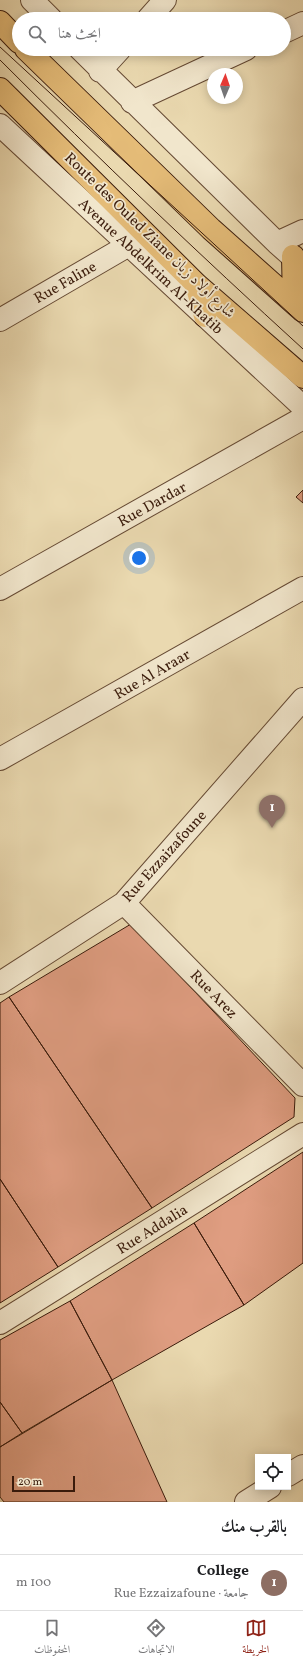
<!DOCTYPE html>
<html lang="ar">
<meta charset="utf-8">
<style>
:root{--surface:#fff;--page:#f6f6f6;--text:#202124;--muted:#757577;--line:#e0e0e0;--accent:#8f2418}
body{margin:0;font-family:Vollkorn,Amiri,serif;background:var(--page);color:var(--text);direction:rtl}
.controls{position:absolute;right:12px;bottom:12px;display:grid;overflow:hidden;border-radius:0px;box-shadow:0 2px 10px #0003}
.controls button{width:36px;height:36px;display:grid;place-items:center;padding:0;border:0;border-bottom:1px solid var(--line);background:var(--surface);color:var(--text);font:20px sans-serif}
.compass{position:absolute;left:207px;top:68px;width:36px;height:36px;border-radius:50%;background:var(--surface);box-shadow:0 2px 10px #0003;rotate:2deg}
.scale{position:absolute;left:12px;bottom:10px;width:63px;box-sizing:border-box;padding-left:4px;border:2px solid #3a1b0b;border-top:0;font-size:11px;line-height:14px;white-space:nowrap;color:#3a1b0b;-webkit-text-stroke:3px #f1e6cc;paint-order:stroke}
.you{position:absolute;left:139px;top:558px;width:14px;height:14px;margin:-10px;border:3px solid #fff;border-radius:50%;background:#1a73e8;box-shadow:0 0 0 6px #1a73e833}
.badge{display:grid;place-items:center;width:26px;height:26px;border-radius:50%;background:var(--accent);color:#fff;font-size:13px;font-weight:700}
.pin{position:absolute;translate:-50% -33px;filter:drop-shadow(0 1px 2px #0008)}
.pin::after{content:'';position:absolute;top:21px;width:14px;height:12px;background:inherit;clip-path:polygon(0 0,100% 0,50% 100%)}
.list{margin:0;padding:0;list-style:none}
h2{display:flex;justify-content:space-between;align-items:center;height:52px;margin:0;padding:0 16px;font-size:17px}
h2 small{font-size:13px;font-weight:400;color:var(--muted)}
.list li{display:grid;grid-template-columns:26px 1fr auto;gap:12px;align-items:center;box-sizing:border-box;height:56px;padding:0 16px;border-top:1px solid var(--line)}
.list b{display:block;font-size:15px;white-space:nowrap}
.list p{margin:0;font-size:13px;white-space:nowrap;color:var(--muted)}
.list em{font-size:13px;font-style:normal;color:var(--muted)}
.icon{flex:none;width:22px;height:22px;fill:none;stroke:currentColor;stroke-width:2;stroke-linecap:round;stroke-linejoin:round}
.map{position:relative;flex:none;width:303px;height:1502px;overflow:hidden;direction:ltr}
.search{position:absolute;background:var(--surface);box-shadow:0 2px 10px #0003;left:12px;right:12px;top:12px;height:44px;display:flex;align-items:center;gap:10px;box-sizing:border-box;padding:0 14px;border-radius:22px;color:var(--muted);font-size:15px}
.sheet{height:108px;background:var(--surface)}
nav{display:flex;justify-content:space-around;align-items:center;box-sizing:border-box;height:56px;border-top:1px solid var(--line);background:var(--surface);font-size:11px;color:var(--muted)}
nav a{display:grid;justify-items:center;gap:2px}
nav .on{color:var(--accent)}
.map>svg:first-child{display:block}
</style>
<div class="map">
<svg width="303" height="1502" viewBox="0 0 303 1502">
<rect width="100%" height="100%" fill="#ead9b0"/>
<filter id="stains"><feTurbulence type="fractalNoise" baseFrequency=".005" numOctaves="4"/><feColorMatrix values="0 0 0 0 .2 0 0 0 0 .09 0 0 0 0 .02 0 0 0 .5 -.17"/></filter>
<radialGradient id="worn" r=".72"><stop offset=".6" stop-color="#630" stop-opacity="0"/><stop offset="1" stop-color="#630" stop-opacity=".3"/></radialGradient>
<path fill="#df9d81" stroke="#3a1b0b" d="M303,490V503L296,497Z
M131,924L295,1098L294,1117L152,1208L9,997Z
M9,997L152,1208L58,1267L0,1179V1003Z
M303,1152V1263L244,1305L194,1223Z
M0,1179L58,1267L0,1303Z
M194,1223L244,1305L112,1380L70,1301Z
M70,1301L112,1380L22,1433L0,1402V1340Z
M112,1380L167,1502H4L0,1497V1447Z
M0,1402L22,1433L0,1447Z"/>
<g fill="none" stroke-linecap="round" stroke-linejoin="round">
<g stroke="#664a34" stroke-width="24">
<path id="minor" d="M32,0L51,19
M148,19L165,0
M284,32L303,23
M80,49L277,243L303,266
M100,71L120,49
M132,102L246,49
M0,125L303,407
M277,243L303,231
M0,320L129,245
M0,589L303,418
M0,759L303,588
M124,903L303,1085
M0,983L124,903L303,699
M0,1323L303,1134
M288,1475L303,1466
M246,1502L270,1487"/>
</g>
<g stroke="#3a1b0b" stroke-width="24">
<path id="highway" d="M0,22L19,42
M26,49L211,229L303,311
M0,89L196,284L303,377
M293,256L294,303
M196,284L205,316"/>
</g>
<use href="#minor" stroke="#f1e6cc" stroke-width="22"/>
<use href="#highway" stroke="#e5bc78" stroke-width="22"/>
<path stroke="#3a1b0b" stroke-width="1" d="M0,47L303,326
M0,60C99,159 200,255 303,349"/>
</g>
<g text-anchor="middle" stroke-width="3.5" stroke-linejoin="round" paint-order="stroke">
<g font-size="15" fill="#3a1b0b" stroke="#f1e6cc">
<text transform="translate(150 235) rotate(44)" y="5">Route des Ouled Ziane شارع أولاد زيان</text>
<text transform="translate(151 266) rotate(43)" y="5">Avenue Abdelkrim Al-Khatib</text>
<text transform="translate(65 282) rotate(-30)" y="5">Rue Faline</text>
<text transform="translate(152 504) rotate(-29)" y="5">Rue Dardar</text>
<text transform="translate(152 674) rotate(-30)" y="5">Rue Al Araar</text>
<text transform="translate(164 856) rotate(-48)" y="5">Rue Ezzaizafoune</text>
<text transform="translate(214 994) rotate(46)" y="5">Rue Arez</text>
<text transform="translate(152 1229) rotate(-32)" y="5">Rue Addalia</text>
</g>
</g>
<rect width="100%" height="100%" filter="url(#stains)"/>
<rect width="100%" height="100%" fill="url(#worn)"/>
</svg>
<div class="controls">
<button><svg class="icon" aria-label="locate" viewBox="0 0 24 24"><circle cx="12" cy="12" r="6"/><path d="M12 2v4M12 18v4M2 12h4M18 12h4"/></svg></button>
</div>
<svg class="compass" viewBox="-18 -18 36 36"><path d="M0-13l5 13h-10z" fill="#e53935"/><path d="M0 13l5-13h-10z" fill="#757577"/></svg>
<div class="scale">20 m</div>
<div class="you"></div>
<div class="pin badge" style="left:272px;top:828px;background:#8d6e63">1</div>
<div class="search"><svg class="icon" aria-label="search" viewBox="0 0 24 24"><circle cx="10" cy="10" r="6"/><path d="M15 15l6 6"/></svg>ابحث هنا</div>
</div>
<section class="sheet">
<h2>بالقرب منك<small></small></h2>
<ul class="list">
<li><span class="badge" style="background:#8d6e63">1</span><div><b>College</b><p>جامعة · Rue Ezzaizafoune</p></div><em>100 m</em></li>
</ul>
</section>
<nav>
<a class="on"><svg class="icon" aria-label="map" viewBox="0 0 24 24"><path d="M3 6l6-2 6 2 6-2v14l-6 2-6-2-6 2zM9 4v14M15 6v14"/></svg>الخريطة</a>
<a><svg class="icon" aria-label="directions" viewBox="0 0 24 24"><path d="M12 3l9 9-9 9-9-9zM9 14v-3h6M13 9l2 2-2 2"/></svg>الاتجاهات</a>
<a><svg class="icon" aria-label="saved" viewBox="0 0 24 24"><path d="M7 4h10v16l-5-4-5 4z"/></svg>المحفوظات</a>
</nav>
